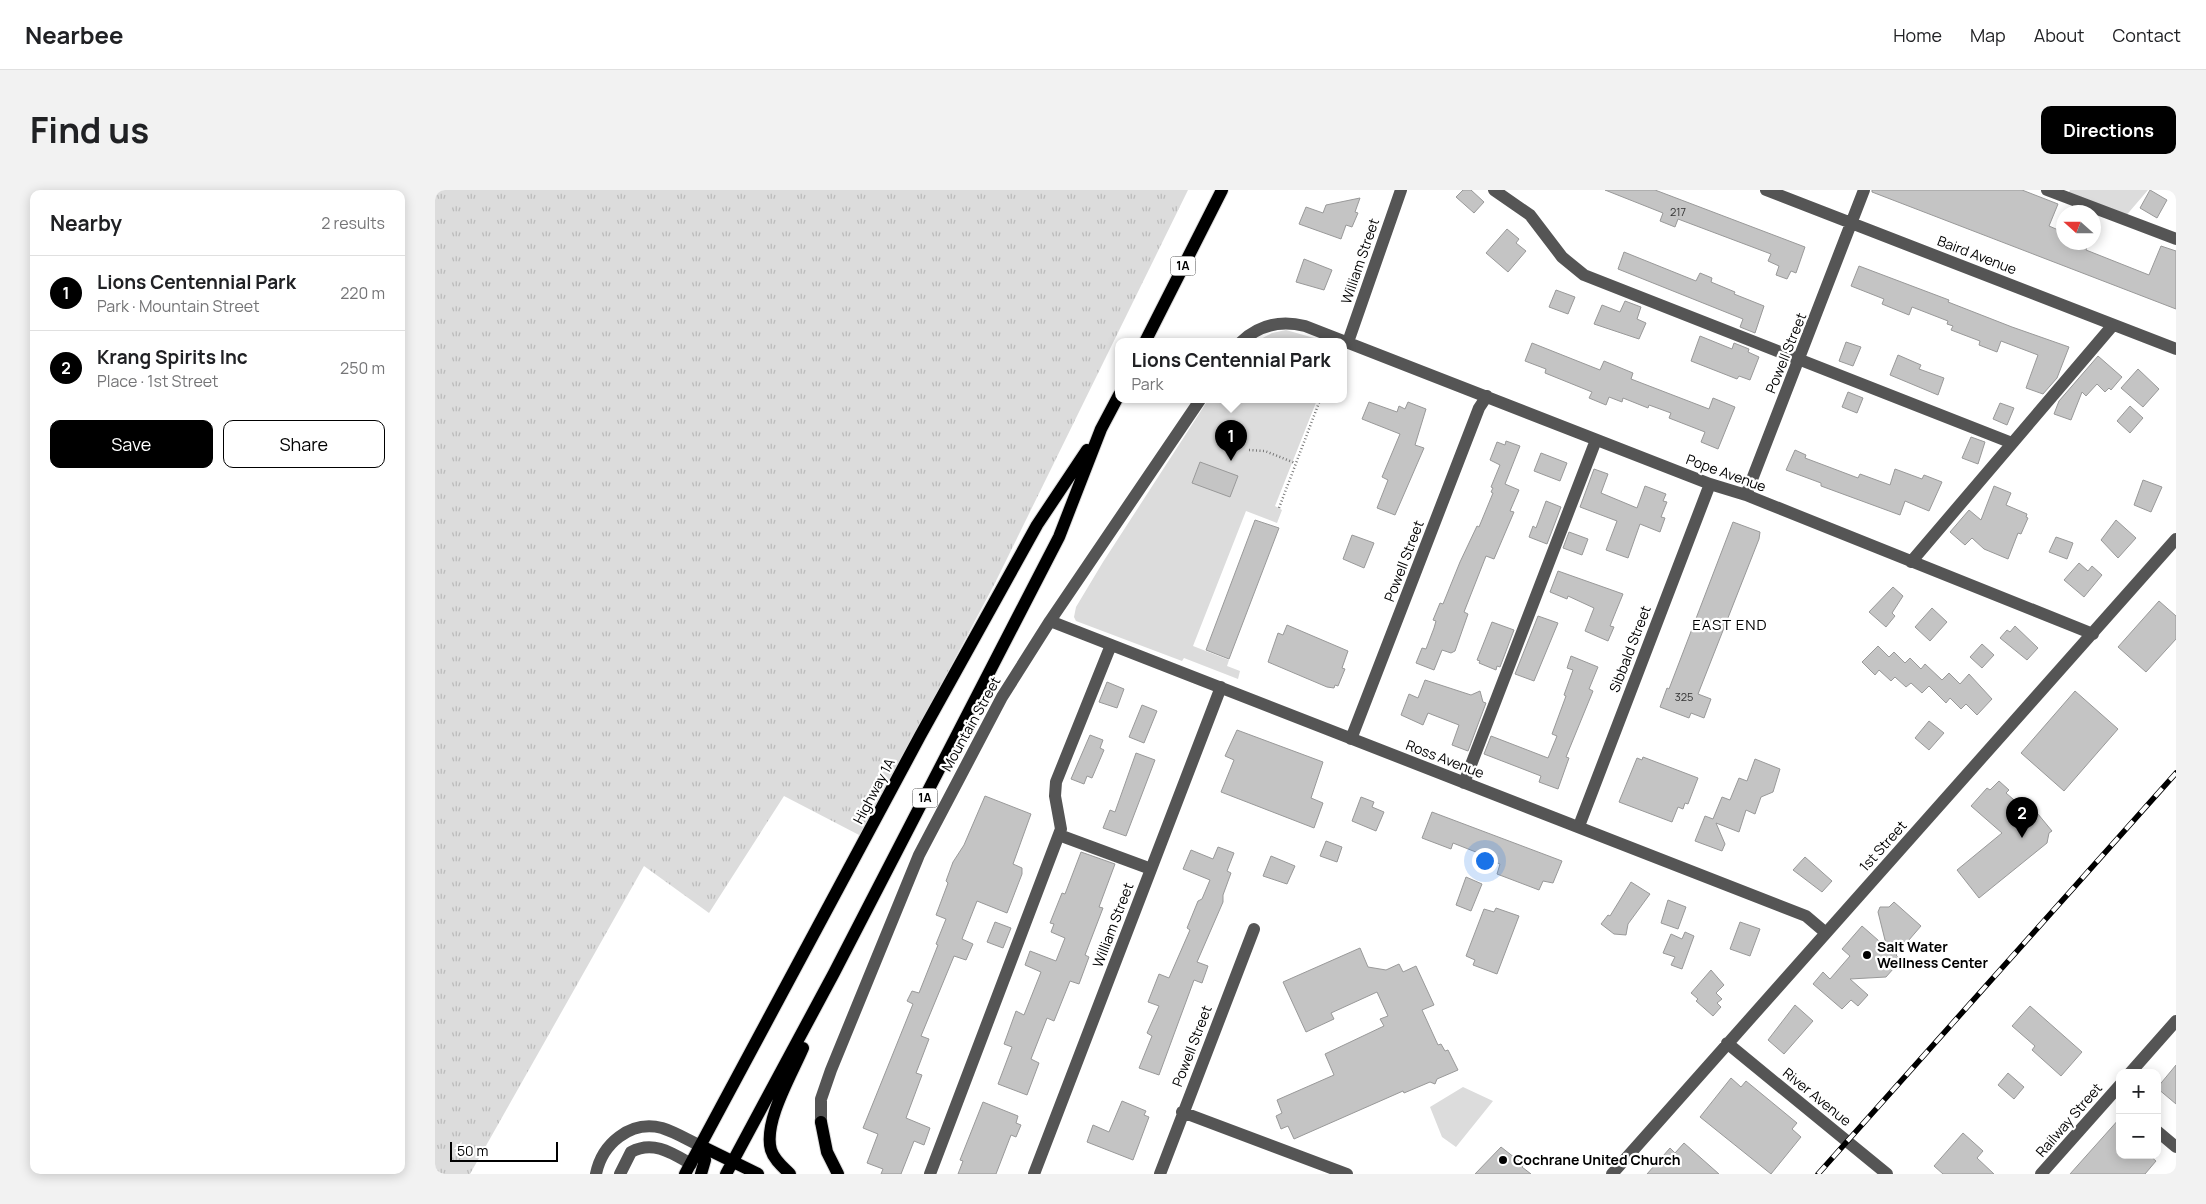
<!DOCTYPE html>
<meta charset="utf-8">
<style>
:root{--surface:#fff;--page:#f2f2f2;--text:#202124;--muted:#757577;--line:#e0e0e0;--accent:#000}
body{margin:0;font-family:Manrope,sans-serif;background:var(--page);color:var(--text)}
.controls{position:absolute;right:15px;bottom:15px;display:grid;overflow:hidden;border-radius:10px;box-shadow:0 2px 12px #0003}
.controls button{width:45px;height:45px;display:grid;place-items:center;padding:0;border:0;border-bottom:1px solid var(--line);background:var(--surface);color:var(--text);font:25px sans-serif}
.compass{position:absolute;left:1621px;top:15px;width:45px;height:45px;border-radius:50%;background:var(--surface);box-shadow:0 2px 12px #0003;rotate:291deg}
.scale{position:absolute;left:15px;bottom:12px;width:108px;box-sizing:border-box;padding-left:5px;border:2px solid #000;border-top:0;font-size:14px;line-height:18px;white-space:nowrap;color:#000;-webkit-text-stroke:4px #fff;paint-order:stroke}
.you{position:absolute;left:1049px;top:670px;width:18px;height:18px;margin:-12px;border:4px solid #fff;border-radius:50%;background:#1a73e8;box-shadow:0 0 0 8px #1a73e833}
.badge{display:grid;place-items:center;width:32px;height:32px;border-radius:50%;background:var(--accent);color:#fff;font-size:16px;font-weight:700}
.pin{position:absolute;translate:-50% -41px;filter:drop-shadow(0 1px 2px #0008)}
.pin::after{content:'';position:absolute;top:26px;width:18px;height:15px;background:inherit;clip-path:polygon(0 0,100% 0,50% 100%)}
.popup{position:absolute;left:680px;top:148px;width:232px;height:65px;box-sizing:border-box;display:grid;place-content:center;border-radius:10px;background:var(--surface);filter:drop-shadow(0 1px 4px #0005);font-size:16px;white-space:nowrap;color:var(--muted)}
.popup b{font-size:19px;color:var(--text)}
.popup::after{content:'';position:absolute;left:50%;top:100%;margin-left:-10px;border:10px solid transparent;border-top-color:var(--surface)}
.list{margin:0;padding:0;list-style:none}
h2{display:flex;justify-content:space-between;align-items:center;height:65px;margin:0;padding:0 20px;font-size:21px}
h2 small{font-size:16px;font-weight:400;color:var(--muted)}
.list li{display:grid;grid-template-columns:32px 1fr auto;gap:15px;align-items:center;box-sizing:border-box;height:75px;padding:0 20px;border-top:1px solid var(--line)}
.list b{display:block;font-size:19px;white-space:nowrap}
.list p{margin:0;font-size:16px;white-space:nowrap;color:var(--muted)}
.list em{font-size:16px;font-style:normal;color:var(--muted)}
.actions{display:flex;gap:10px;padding:15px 20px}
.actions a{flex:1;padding:11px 0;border:1px solid var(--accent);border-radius:10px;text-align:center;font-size:18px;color:var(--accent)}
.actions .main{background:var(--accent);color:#fff}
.map{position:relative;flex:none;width:1741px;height:984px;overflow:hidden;border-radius:10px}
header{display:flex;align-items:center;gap:30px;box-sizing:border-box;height:70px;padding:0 25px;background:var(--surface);border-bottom:1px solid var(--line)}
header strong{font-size:24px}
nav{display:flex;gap:28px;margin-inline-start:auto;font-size:18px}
.intro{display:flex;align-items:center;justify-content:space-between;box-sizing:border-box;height:120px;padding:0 30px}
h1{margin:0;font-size:35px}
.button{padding:12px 22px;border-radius:10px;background:var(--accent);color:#fff;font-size:18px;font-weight:700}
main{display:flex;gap:30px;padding:0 30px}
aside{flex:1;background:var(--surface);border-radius:10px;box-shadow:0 2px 12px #0003}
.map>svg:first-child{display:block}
</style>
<header>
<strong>Nearbee</strong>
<nav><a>Home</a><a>Map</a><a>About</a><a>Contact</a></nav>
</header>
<div class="intro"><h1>Find us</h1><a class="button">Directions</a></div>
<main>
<aside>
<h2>Nearby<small>2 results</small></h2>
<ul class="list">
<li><span class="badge">1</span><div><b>Lions Centennial Park</b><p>Park · Mountain Street</p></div><em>220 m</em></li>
<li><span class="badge">2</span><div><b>Krang Spirits Inc</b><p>Place · 1st Street</p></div><em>250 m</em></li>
</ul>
<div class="actions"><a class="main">Save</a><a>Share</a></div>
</aside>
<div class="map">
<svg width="1741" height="984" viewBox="0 0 1741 984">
<defs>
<pattern id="grass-tufts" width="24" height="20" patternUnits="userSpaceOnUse" patternTransform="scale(1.25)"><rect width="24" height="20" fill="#dcdcdc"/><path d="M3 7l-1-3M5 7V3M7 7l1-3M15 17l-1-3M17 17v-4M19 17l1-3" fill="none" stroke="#bbb"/></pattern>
</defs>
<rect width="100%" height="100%" fill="#fff"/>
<path fill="url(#grass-tufts)" d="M0,0H753L560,393L426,646L349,606L274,723L209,676L35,984H0Z"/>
<path fill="#dcdcdc" d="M1635,0H1713L1689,28L1631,7Z
M851,140L879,148L877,152H820L837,143Z
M773,210H882L840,316L847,320L842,333L811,321L758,456L794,470L792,476L805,481L803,489L749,468L747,471L641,431L639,427L641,417L668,372Z
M1028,897L1058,911L1021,957L1007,947L995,917Z"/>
<path fill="#c4c4c4" stroke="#999" d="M1028,0H1036L1049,12L1039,23L1021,7Z
M1170,0H1220L1370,57L1361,83L1356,81L1352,89L1341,85L1344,76L1333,71L1336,64L1243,29L1240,37L1225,31L1228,23Z
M1437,0H1587L1623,14L1614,36L1628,42V52H1654L1651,60L1714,85L1726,56L1741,61V119L1437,2Z
M1715,0L1732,10L1722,28L1705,18Z
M925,8L920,22L923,23L917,37L911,35L906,49L864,34L871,17L888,23L891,15Z
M1072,39L1084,49L1081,53L1091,61L1073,82L1051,63Z
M1189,62L1261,91L1265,83L1277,88L1276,92L1300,102L1299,104L1329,116L1320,143L1305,137L1308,129L1183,79Z
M869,69L897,80L889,100L861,92Z
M1424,76L1514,110L1513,112L1577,137L1634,157L1622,188L1608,204L1591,198L1603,165L1566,151L1562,162L1544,155L1545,151L1516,140L1518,136L1512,134L1513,131L1477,117L1474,125L1447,114L1449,109L1416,96Z
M1121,100L1140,107L1133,124L1114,117Z
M1190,111L1206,117L1202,129L1211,133L1204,149L1159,134L1167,115L1185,122Z
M1265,146L1297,159L1299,153L1314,159L1313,162L1324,167L1315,190L1304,186L1302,189L1256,171Z
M1411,152L1426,157L1418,176L1404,171Z
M1097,153L1165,180L1169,171L1198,183L1196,189L1274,219L1278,208L1300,217L1283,259L1266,252L1270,242L1234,228L1236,223L1214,215L1213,218L1188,208L1187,212L1174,207L1171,215L1154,208L1157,202L1110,183L1111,179L1090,171Z
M1463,165L1486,175L1484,179L1509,188L1503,205L1455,185Z
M1663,166L1687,187L1676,200L1674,198L1670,202L1662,194L1651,206L1647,202L1636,230L1619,224L1624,211Z
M1703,179L1724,199L1708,217L1686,198Z
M1413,202L1428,208L1422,223L1407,217Z
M934,212L962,222L964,216L970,219L973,212L991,219L980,255L989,258L960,325L942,318L953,290L947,287L965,244L927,229Z
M1565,213L1579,218L1572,235L1558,229Z
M1695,216L1708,228L1695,243L1682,231Z
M1536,247L1550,252L1543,274L1527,268Z
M1071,251L1085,256L1070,294L1084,300L1075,321L1079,322L1059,369L1051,366L1029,422L1033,424L1020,461L1016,463L1007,460L999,480L981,473L987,458L991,459L999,438L1001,431L998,430L1005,413L1008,414L1025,372L1042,336L1044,337L1058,303L1056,302L1058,298L1056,297L1065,275L1055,270L1062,252L1070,255Z
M1360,260L1371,265L1370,268L1423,288L1425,284L1455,295L1460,279L1487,289L1489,285L1507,292L1494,321L1470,311L1465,325L1386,296V293L1351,280Z
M1106,263L1132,273L1125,291L1099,281Z
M765,272L803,286L795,307L757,293Z
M1159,279L1173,284L1166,303L1202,318L1210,296L1231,304L1228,311L1232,312L1226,327L1230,328L1225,342L1205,334L1193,368L1171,360L1182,331L1145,317Z
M1708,290L1727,297L1716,322L1699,315Z
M1559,296L1576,303L1571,315L1592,324L1591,327L1593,328L1586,344L1583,343L1573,369L1549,359L1537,348L1530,355L1515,342L1534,320L1546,330Z
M1111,311L1126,317L1112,354L1094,347L1098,336L1101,338Z
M820,330L844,338L794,469L771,460Z
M1681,330L1701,348L1683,368L1666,350Z
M1298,332L1325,342L1324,349L1263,504L1276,509L1269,528L1256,523L1254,528L1225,517L1232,498L1234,499Z
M1134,342L1153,349L1147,365L1128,358Z
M917,345L939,353L929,378L908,369Z
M1621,347L1638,353L1632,369L1614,362Z
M1644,373L1653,381L1657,376L1667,385L1649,407L1629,390Z
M1123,381L1188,404L1175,436L1179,437L1173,451L1150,441L1159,418L1133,406L1132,409L1115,402Z
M1458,397L1468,406L1457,423L1460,426L1451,437L1434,422Z
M1724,411L1741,426V449L1711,482L1683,457Z
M1497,418L1512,432L1495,451L1480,437Z
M1103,426L1123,433L1099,491L1080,484Z
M1057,432L1079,440L1065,477L1062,476L1061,480L1044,473L1045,471L1042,470Z
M852,435L913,461L907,478L910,479L903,496L900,495L899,498L892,497L833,472L843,443L848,445Z
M1580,436L1603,458L1592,470L1565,448L1572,440L1575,442Z
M1547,454L1559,465L1547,478L1535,467Z
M1443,456L1454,467L1459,462L1470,473L1475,468L1486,479L1490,474L1507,490L1514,483L1525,494L1534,484L1557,509L1542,525L1531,514L1526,519L1515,508L1511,513L1494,496L1487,503L1476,493L1471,497L1460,487L1456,491L1444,480L1440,485L1427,472Z
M1136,466L1163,477L1154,499L1158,501L1131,567L1134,568L1123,599L1104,592L1106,586L1049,564L1056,546L1113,568L1122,546L1117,544L1131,506L1129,505L1138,480L1132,478Z
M990,490L1036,505L1045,501L1048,512L1051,513L1033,561L1017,555L1024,535L993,523L988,535L966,525L974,504L983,508Z
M672,492L689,499L682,518L664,512Z
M1640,501L1683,539L1629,601L1586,563Z
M707,515L722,521L709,553L694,547Z
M1494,531L1509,543L1494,560L1480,548Z
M802,540L888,572L876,608L888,613L879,638L786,602L799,570L790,566Z
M655,545L668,550L665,558L669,560L657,588L652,586L649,594L636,589Z
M701,563L720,570L691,646L668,638L675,620L680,622Z
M1208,567L1263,588L1253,614L1250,613L1248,619L1243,617L1237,632L1184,612L1202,568L1207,570Z
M1320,569L1345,579L1338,602L1326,607L1320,624L1311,620L1304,642L1281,633L1290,654L1287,661L1260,651L1270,626L1278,629L1287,607L1295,610L1304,588L1312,591Z
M1564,591L1574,600L1571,603L1593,622L1598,618L1617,641L1614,643L1612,653L1544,708L1522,680L1567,643L1536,616L1552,598L1555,600Z
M550,606L596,624L578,674L587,678V684L572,723L542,711L527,749L538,754L531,770L519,766L486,846L494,849L481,883L487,885L471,928L495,938L489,955L479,951L466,984H446L448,979L432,973L443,944L428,938L478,814L472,811L477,801L484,803L503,755L501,754L511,729L501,725L513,693L511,691L518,672L529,655Z
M926,607L939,612L937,617L949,622L941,641L917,631Z
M997,622L1127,671L1118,693L1108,691L1104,700L1062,684L1065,674L1060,672L1061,670L1018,653L1016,659L987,648Z
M891,651L907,657L902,672L885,666Z
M783,657L799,663L792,681L796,683L788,705V712L762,772L773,776L767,793L759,790L724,885L704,878L717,846L712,843L724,816L713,812L724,784L734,788L755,740L752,738L763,711L767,709L775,690L748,679L756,660L778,669Z
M646,662L680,674L664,717L668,718L650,765L654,767L644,794L635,791L619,831L612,828L596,869L604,873L592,905L563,894L577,857L569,854L581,821L589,825L606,782L590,775L595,761L621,771L630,748L616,742L619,734L615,733L627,703L630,704Z
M836,666L860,676L852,694L828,686Z
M1370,667L1397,691L1387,702L1358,680Z
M1031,687L1047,694L1036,721L1021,715Z
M1196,692L1215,704L1193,734L1191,745L1179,744L1166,734L1173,725L1175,726Z
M1233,710L1251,717L1243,739L1226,733Z
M1459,712L1486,736L1461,765L1466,770L1451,787L1415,789L1433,805L1423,816L1416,810L1407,819L1378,794L1388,782L1395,789L1415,766L1407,759L1427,736L1452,758L1443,722L1445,717H1454Z
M1061,718L1084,726L1062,784L1038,775L1040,770L1031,766L1049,719L1059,722Z
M560,732L576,738L568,758L552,752Z
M1305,732L1325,739L1315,766L1295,759Z
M1250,742L1259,746L1247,779L1236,775L1240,767L1228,763L1236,744L1247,749Z
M925,758L933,777L951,780L964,774L968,782L981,776L999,815L987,820L1003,855L1006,854L1010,861L1013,860L1023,880L1002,889L1000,894L995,892L969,903L968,901L859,949L853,936L846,939L841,926L847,923L842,910L899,885L890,864L949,836L945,829L953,826L942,802L896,823L899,829L871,842L848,792Z
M1276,780L1289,795L1281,803L1287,809L1282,813L1286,817L1278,826L1261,811L1263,809L1256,803Z
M1360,815L1378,831L1349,864L1333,850Z
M1595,816L1647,862L1626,886L1597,860L1600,856L1577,836Z
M1741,875V914L1722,898Z
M1573,883L1589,897L1579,909L1563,895Z
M1296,888L1306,897L1311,891L1362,933L1357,939L1366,947L1336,984L1265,927Z
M687,911L711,921L709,925L714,927L698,970L652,952L658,935L674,942Z
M548,912L583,926L581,933L586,935L581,947L576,945L561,984H523L528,971L525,970Z
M1685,928V965H1714L1721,971L1710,984H1635Z
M1528,943L1548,961L1542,968L1559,984H1508L1499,976Z
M1249,953L1284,984H1212L1235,958L1240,963Z
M1066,957L1089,975L1087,977L1096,984H1040Z"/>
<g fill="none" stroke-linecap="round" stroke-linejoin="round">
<g stroke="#dbdbdb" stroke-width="14">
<path id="major" d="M710,152L787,0
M386,932L392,962L403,984
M266,956L323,984
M250,984L485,546L602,335L652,260
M266,984L270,970L266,956
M291,984L399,783L624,347L666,239L684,205
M355,984C348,977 339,970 336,960C328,932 357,884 368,858"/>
</g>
<path stroke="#777" stroke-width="2.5" stroke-dasharray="1 2.5" stroke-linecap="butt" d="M814,260L830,261L860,273
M844,318L885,210"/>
<path stroke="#555" stroke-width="12" d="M1059,0L1095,25L1127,67L1149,85L1577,253
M1331,0L1741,159
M1612,0L1741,49
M806,152C824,135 846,130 870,136L1275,294L1311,305L1658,444
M913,152L966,0
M1311,305L1429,0
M1476,372L1678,135
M615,431L1371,726L1391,743
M916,549L1044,218L1052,206
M1029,593L1161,250
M1144,636L1275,294
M624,645L716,679
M1292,853L1452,984
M1695,883L1741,831
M747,922L912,984
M386,932V909L396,880L484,665L567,507L615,431L765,210
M1722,941L1741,957
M161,984C167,954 195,930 227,938C240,942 253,950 266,956
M185,984L196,962C218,950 237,963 256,974
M495,984L626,639L620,606L621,592L676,455
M599,984L786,497
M725,984L819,739
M1177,984L1741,349
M1606,984L1685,895"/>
<use href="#major" stroke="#000" stroke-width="12"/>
<g stroke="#000" stroke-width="5.5">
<path id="rail" d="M1383,984L1741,583"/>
</g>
<use href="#rail" stroke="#fff" stroke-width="4" stroke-dasharray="11" stroke-linecap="butt"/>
</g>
<g fill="#000" stroke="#fff" stroke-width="2">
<circle cx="1432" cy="765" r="5"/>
<circle cx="1068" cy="970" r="5"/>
</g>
<g text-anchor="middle" stroke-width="4.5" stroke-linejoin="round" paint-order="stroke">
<g font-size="11" fill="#313131">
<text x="1243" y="26">217</text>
<text x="1249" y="511">325</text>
</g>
<g fill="#fff" stroke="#4c4c4c" stroke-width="1">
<rect x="735.5" y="66.5" width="25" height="19" rx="4"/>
<rect x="477.5" y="598.5" width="25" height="19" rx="4"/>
</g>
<g font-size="12" font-weight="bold" fill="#000">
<text x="748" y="80">1A</text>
<text x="490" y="612">1A</text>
</g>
<g font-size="14" fill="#000" stroke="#fff">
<text transform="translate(1542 65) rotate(21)" y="5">Baird Avenue</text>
<text transform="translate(925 71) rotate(-71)" y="5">William Street</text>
<text transform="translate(1351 163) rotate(-68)" y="5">Powell Street</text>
<text transform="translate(1291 283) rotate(20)" y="5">Pope Avenue</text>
<text transform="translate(969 371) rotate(-69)" y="5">Powell Street</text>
<text transform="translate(1195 459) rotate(-69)" y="5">Sibbald Street</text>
<text transform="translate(536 534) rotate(-61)" y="5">Mountain Street</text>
<text transform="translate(1010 569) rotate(21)" y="5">Ross Avenue</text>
<text transform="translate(439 601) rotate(-62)" y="5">Highway 1A</text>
<text transform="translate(1448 656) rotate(-48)" y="5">1st Street</text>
<text transform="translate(678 735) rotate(-69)" y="5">William Street</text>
<text transform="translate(757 856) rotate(-69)" y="5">Powell Street</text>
<text transform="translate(1382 907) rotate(39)" y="5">River Avenue</text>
<text transform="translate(1634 930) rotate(-49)" y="5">Railway Street</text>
</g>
<g font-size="14" font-weight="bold" fill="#000" stroke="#fff" text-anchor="start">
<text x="1442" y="762">Salt Water<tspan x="1442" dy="16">Wellness Center</tspan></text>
<text x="1078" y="975">Cochrane United Church</text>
</g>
<g font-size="15" letter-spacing="1" fill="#000" stroke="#fff">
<text x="1295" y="440">EAST END</text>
</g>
</g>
</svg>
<div class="controls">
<button>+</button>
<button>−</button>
</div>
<svg class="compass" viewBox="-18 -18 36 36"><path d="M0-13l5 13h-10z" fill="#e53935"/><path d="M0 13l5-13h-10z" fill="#757577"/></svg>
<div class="scale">50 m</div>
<div class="you"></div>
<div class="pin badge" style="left:796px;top:271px">1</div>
<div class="popup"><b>Lions Centennial Park</b>Park</div>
<div class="pin badge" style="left:1587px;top:648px">2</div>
</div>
</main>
